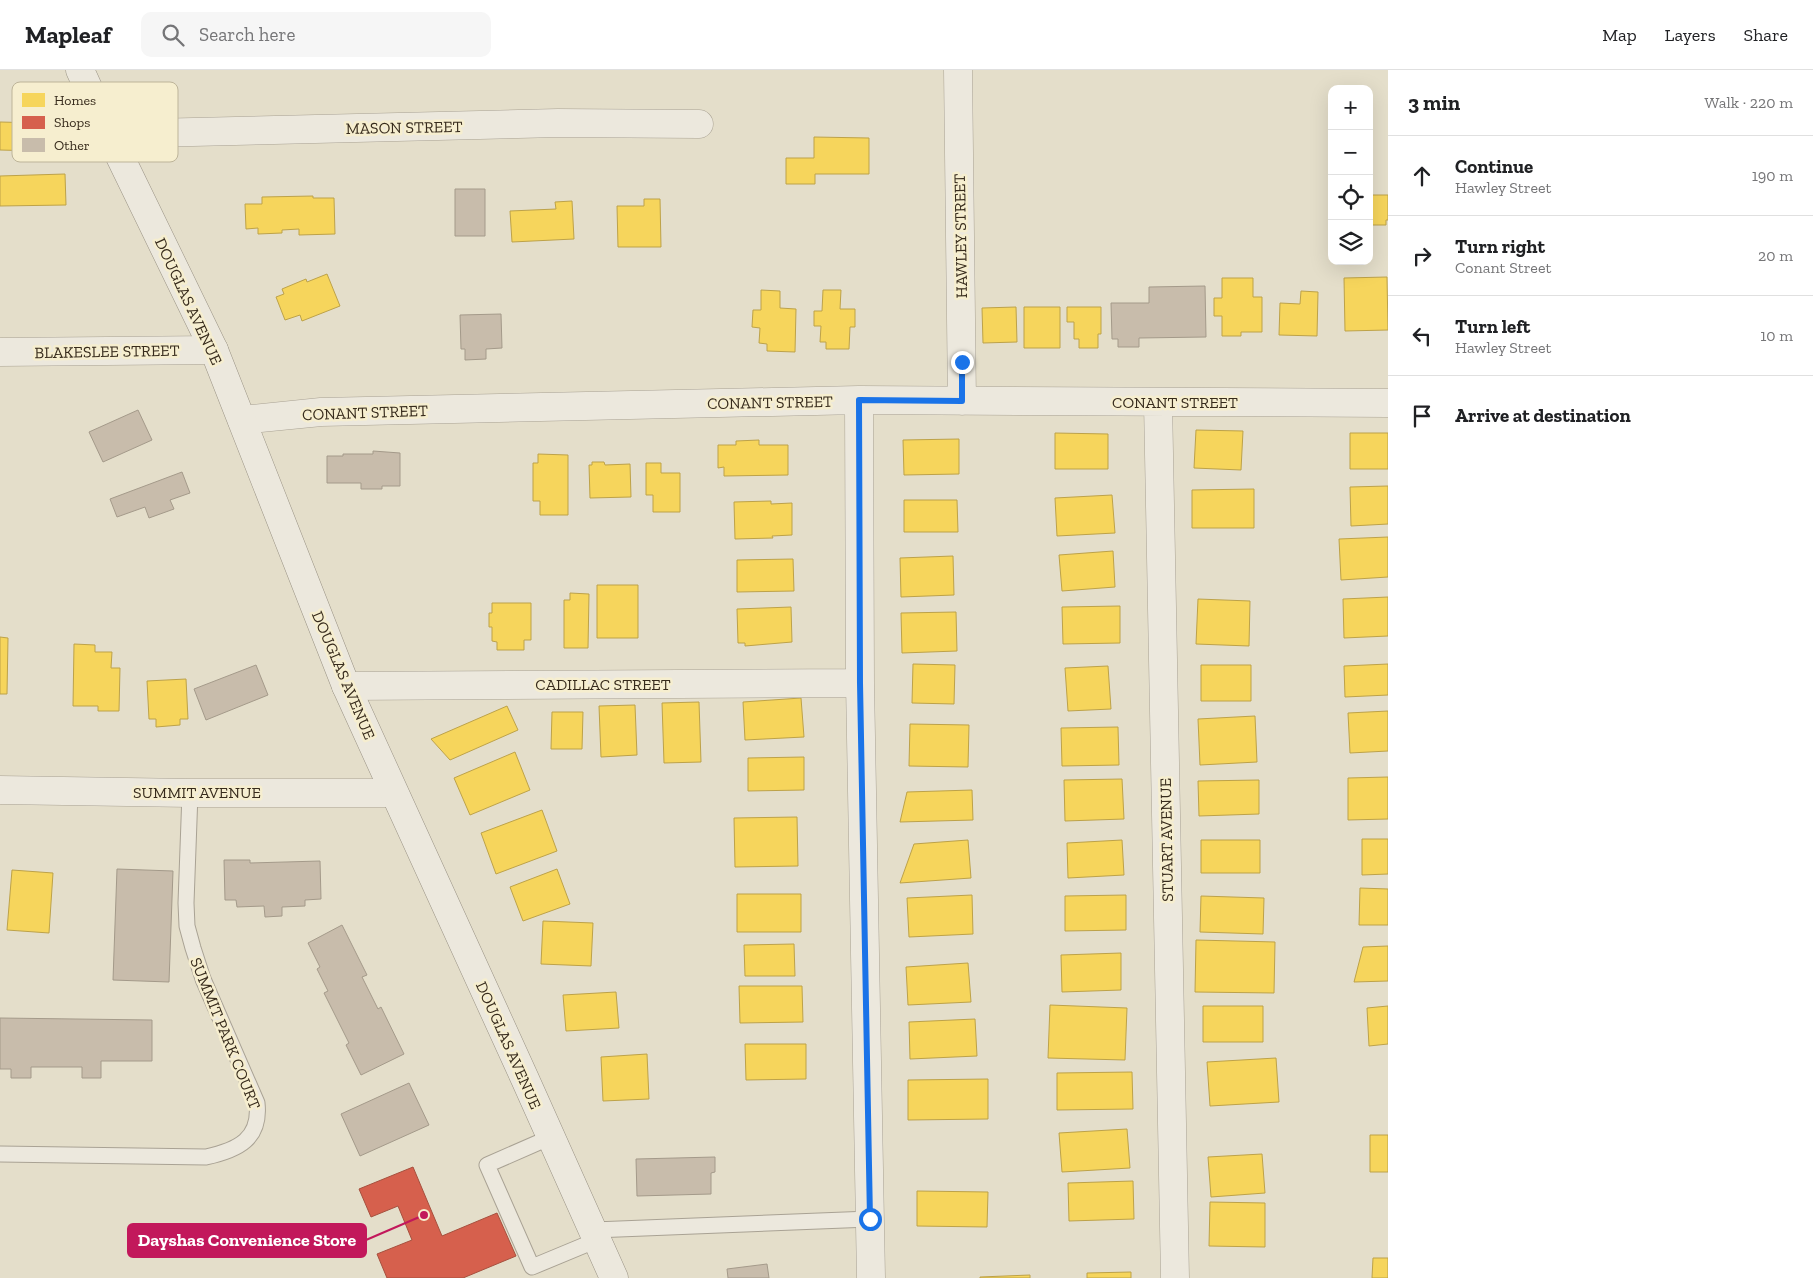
<!DOCTYPE html>
<meta charset="utf-8">
<style>
:root{--surface:#fff;--page:#f6f6f6;--text:#202124;--muted:#757577;--line:#e0e0e0}
body{margin:0;font-family:"Zilla Slab",serif;background:var(--page);color:var(--text)}
.controls{position:absolute;right:15px;top:15px;display:grid;overflow:hidden;border-radius:10px;box-shadow:0 5px 20px #0002}
.controls button{width:45px;height:45px;display:grid;place-items:center;padding:0;border:0;border-bottom:1px solid var(--line);background:var(--surface);color:var(--text);font:25px sans-serif}
.stop{position:absolute;width:15px;height:15px;margin:-11px;border:4px solid #1a73e8;border-radius:50%;background:#fff}
.stop.end{background:#1a73e8;border-color:#fff;box-shadow:0 1px 5px #0008}
.list{margin:0;padding:0;list-style:none}
h2{display:flex;justify-content:space-between;align-items:center;height:65px;margin:0;padding:0 20px;font-size:21px}
h2 small{font-size:16px;font-weight:400;color:var(--muted)}
.list li{display:grid;grid-template-columns:32px 1fr auto;gap:15px;align-items:center;box-sizing:border-box;height:80px;padding:0 20px;border-top:1px solid var(--line)}
.list b{display:block;font-size:19px;white-space:nowrap}
.list p{margin:0;font-size:16px;white-space:nowrap;color:var(--muted)}
.list em{font-size:16px;font-style:normal;color:var(--muted)}
.icon{flex:none;width:28px;height:28px;fill:none;stroke:currentColor;stroke-width:2;stroke-linecap:round;stroke-linejoin:round}
.map{position:relative;flex:none;width:1388px;height:1208px;overflow:hidden}
header{display:flex;align-items:center;gap:30px;box-sizing:border-box;height:70px;padding:0 25px;background:var(--surface);border-bottom:1px solid var(--line)}
header strong{font-size:24px}
nav{display:flex;gap:28px;margin-inline-start:auto;font-size:18px}
.search{width:350px;height:45px;background:var(--page);display:flex;align-items:center;gap:12px;box-sizing:border-box;padding:0 18px;border-radius:10px;color:var(--muted);font-size:19px}
main{display:flex}
aside{flex:1;background:var(--surface)}
.map>svg:first-child{display:block}
</style>
<header>
<strong>Mapleaf</strong>
<div class="search"><svg class="icon" aria-label="search" viewBox="0 0 24 24"><circle cx="10" cy="10" r="6"/><path d="M15 15l6 6"/></svg>Search here</div>
<nav><a>Map</a><a>Layers</a><a>Share</a></nav>
</header>
<main>
<div class="map">
<svg width="1388" height="1208" viewBox="0 0 1388 1208">
<rect width="100%" height="100%" fill="#e4deca"/>
<path fill="#f6d55c" stroke="#bda249" d="M0,52L40,53L39,81L0,80Z
M814,67L869,68V104H815V114H786V88H814Z
M65,104L66,135L0,136V106Z
M1369,125H1388V150H1386V155H1369Z
M313,126V128H334L335,164L299,165V159L282,160V163L258,164V158L246,159L245,134H262V127Z
M644,129H660L661,177H618L617,136H644Z
M572,131L574,169L512,172L510,141L556,139L555,132Z
M327,204L340,236L302,251L300,245L285,250L276,227L284,224L282,219L306,209L307,212Z
M1387,207L1388,260L1345,261L1344,208Z
M1222,208H1253V227H1262V262H1241V266H1222V246H1214V228H1222Z
M761,220L780,221V238L796,239L795,282L767,281V274L759,273L760,258L752,257L753,240H761Z
M823,220H841L840,239H855V257H850L849,279H826V272H820L821,256H814V241H822Z
M1301,221L1318,222L1317,266L1279,265L1280,233L1300,234Z
M1016,237L1017,272L983,273L982,238Z
M1024,237H1060V278H1024Z
M1067,237H1101V264H1098V278H1079V269H1074V252H1067Z
M1196,360L1243,361L1241,400L1194,398Z
M1055,363L1108,364V399H1055Z
M1350,363H1388V399H1350Z
M959,369V404L904,405L903,370Z
M759,370V375H788V405L724,406V397L718,398V375H736V371Z
M538,384L568,385V445H540V431H533V393H538Z
M592,392H604L605,395L630,394L631,427L590,428L589,395H592Z
M646,393H661V403H680V442H653V425H646Z
M1388,416V454L1351,456L1350,417Z
M1254,419V458H1192V420Z
M1112,425L1115,463L1057,466L1055,428Z
M904,430H957L958,462H904Z
M771,431V434L792,433V465L772,466L773,468L735,469L734,432Z
M1388,467V507L1341,510L1339,469Z
M1113,481L1115,517L1062,521L1059,485Z
M953,486L954,525L901,527L900,488Z
M793,489L794,521L737,522V490Z
M597,515H638V568H597Z
M570,523L589,524L588,578H564V530H570Z
M1388,527V566L1344,568L1343,529Z
M1198,529L1250,531L1249,576L1196,574Z
M492,533H531V570H524V580H497V572L492,571V557H489V543H492Z
M1120,536V573L1063,574L1062,537Z
M791,537L792,572L745,576V573H738L737,539Z
M956,542L957,581L902,583L901,543Z
M0,567L8,568L7,624H0Z
M74,574L95,575V582H112L111,598H120L119,641H98V636H73Z
M913,594L955,595L954,634L912,633Z
M1388,594V625L1345,627L1344,596Z
M1201,595H1251V631H1201Z
M1108,596L1111,639L1068,641L1065,598Z
M186,609L188,649H180V655L156,657V649H149L147,611Z
M801,628L804,667L745,670L743,632Z
M699,632L701,692L664,693L662,633Z
M635,635L637,685L601,687L599,636Z
M507,636L518,660L450,690L431,669Z
M1388,641V681L1350,683L1348,643Z
M552,642H583L582,679H551Z
M1255,646L1257,692L1200,695L1198,649Z
M910,654L969,655L968,697L909,696Z
M1118,657L1119,695L1062,696L1061,658Z
M515,682L530,720L470,745L454,708Z
M804,687V720L748,721V688Z
M1388,707V749L1348,750V708Z
M1122,709L1124,749L1065,751L1064,710Z
M1259,710V744L1199,746L1198,711Z
M972,720L973,750L900,752L907,722Z
M542,740L557,781L496,804L481,763Z
M797,747L798,796L735,797L734,748Z
M1362,769H1388V804L1362,805Z
M968,770L971,808L900,813L914,774Z
M1122,770L1124,805L1068,808L1067,773Z
M1201,770H1260V803H1201Z
M557,799L570,834L523,851L510,817Z
M12,800L53,803L49,863L7,860Z
M1360,818L1388,819V855H1359Z
M737,824H801V862H737Z
M972,825L973,864L909,867L907,828Z
M1126,825V860L1065,861V826Z
M1201,826L1264,828L1263,864L1200,862Z
M543,851L593,853L591,896L541,894Z
M1196,870L1275,872L1274,923L1195,922Z
M794,874L795,906H745L744,875Z
M1388,876V911L1354,912L1363,877Z
M1121,883V920L1062,922L1061,885Z
M968,893L971,932L908,935L906,897Z
M739,916H802L803,952L740,953Z
M616,922L619,958L566,961L563,925Z
M1050,935L1127,938L1125,990L1048,988Z
M1203,936H1263V972H1203Z
M1388,936V974L1369,976L1367,938Z
M975,949L977,986L910,989L909,952Z
M745,974H806V1009L746,1010Z
M647,984L649,1029L603,1031L601,987Z
M1276,988L1279,1032L1210,1036L1207,992Z
M1132,1002L1133,1039L1057,1040V1003Z
M988,1009V1049L908,1050V1010Z
M1127,1059L1130,1098L1062,1102L1059,1063Z
M1370,1065H1388V1102H1370Z
M1262,1084L1265,1123L1211,1127L1208,1087Z
M1133,1111L1134,1149L1069,1151L1068,1113Z
M917,1121L988,1122L987,1157L917,1156Z
M1210,1132L1265,1133V1177L1209,1176Z
M1373,1188H1388V1208H1372Z
M1131,1202V1208H1087V1203Z
M1030,1205V1208H980V1207Z"/>
<path fill="#d6604d" stroke="#a6503e" d="M413,1097L442,1166L497,1143L516,1186L463,1208H387L377,1184L412,1170L398,1136L371,1147L359,1119Z"/>
<path fill="#c8bcab" stroke="#a49a8a" d="M455,119H485V166H455Z
M1205,216L1206,267L1139,268V277H1118V269H1112L1111,233H1149V217Z
M501,244L502,278L486,279V289L465,290V279H461L460,245Z
M138,340L152,370L103,392L89,362Z
M373,381L400,383V416H382V419H361V413H327V386H343V384H373Z
M182,402L190,423L170,430L174,439L149,448L145,437L117,447L110,429Z
M256,595L268,625L206,650L194,619Z
M224,790H250V793L320,791L321,829L305,830V836L282,837V846L265,847L264,836L237,837L236,830H225Z
M117,799L173,801L169,912L113,910Z
M342,855L367,905L362,907L378,939L381,937L404,984L361,1005L346,975L349,973L324,923L328,921L317,899L320,897L308,873Z
M0,948L152,950V991H101V1008H82V997H31V1008H11V999H0Z
M409,1013L429,1055L360,1086L341,1044Z
M715,1087V1102L711,1103V1124L637,1126L636,1089Z
M767,1194L769,1208H728L727,1199Z"/>
<g fill="none" stroke-linecap="round" stroke-linejoin="round">
<g stroke="#a9a294" stroke-width="17">
<path id="service" d="M551,1067L487,1095L532,1197L597,1170
M0,1084L206,1087C238,1080 261,1069 257,1033L203,909L193,878L187,856L186,833L190,723
M594,1160L870,1149"/>
</g>
<g stroke="#a9a294" stroke-width="29">
<path id="minor" d="M958,0L962,331
M109,64L558,53L699,54
M0,282L214,280
M859,330L860,613L871,1208
M1158,332L1175,1208
M242,350L321,342L859,330L1388,333
M346,616L860,613
M0,720L190,723H394"/>
</g>
<g stroke="#999284" stroke-width="29">
<path id="secondary" d="M80,0L109,64L214,280L346,616L525,1009L614,1208"/>
</g>
<use href="#service" stroke="#ece8dd" stroke-width="15"/>
<use href="#minor" stroke="#ece8dd" stroke-width="28"/>
<use href="#secondary" stroke="#ece8dd" stroke-width="28"/>
</g>
<g fill="none" stroke-linecap="round" stroke-linejoin="round">
<path stroke="#1a73e8" stroke-width="6" d="M870,1149L860,613L859,330L962,331V292"/>
</g>
<g text-anchor="middle" stroke-width="5" stroke-linejoin="round" paint-order="stroke">
<g font-size="16" fill="#372b1c" stroke="#f6eecf">
<text transform="translate(404 57) rotate(-1)" y="6">MASON STREET</text>
<text transform="translate(960 166) rotate(-91)" y="6">HAWLEY STREET</text>
<text transform="translate(189 231) rotate(65)" y="6">DOUGLAS AVENUE</text>
<text transform="translate(107 281) rotate(-1)" y="6">BLAKESLEE STREET</text>
<text transform="translate(770 332) rotate(-1)" y="6">CONANT STREET</text>
<text x="1175" y="338">CONANT STREET</text>
<text transform="translate(365 342) rotate(-2)" y="6">CONANT STREET</text>
<text transform="translate(344 605) rotate(67)" y="6">DOUGLAS AVENUE</text>
<text x="603" y="620">CADILLAC STREET</text>
<text x="197" y="728">SUMMIT AVENUE</text>
<text transform="translate(1166 770) rotate(-91)" y="6">STUART AVENUE</text>
<text transform="translate(226 963) rotate(68)" y="6">SUMMIT PARK COURT</text>
<text transform="translate(509 975) rotate(66)" y="6">DOUGLAS AVENUE</text>
</g>
</g>
<rect x="12" y="12" width="166" height="80" rx="8" fill="#f6eecf" stroke="#bdb499" stroke-width="1"/>
<rect x="22" y="23" width="23" height="14" fill="#f6d55c"/>
<rect x="22" y="46" width="23" height="13" fill="#d6604d"/>
<rect x="22" y="68" width="23" height="14" fill="#c8bcab"/>
<g font-size="14" fill="#372b1c">
<text x="54" y="35">Homes</text>
<text x="54" y="57">Shops</text>
<text x="54" y="80">Other</text>
</g>
<path fill="none" stroke="#c2185b" stroke-width="2" d="M424 1145L366 1170"/>
<circle fill="#c2185b" stroke="#f6eecf" stroke-width="2" cx="424" cy="1145" r="5"/>
<rect fill="#c2185b" stroke="#c2185b" stroke-width="2" x="128" y="1154" width="238" height="33" rx="5"/>
<g font-size="18" text-anchor="middle" font-weight="bold" fill="#fff">
<text x="247" y="1176">Dayshas Convenience Store</text>
</g>
</svg>
<div class="controls">
<button>+</button>
<button>−</button>
<button><svg class="icon" aria-label="locate" viewBox="0 0 24 24"><circle cx="12" cy="12" r="6"/><path d="M12 2v4M12 18v4M2 12h4M18 12h4"/></svg></button>
<button><svg class="icon" aria-label="layers" viewBox="0 0 24 24"><path d="M12 4l9 5-9 5-9-5zM3 14l9 5 9-5"/></svg></button>
</div>
<div class="stop" style="left:870px;top:1149px"></div>
<div class="stop end" style="left:962px;top:292px"></div>
</div>
<aside>
<h2>3 min<small>Walk · 220 m</small></h2>
<ul class="list">
<li><svg class="icon" aria-label="ahead" viewBox="0 0 24 24"><path d="M12 20V5M6 11l6-6 6 6"/></svg><div><b>Continue</b><p>Hawley Street</p></div><em>190 m</em></li>
<li><svg class="icon" aria-label="right" viewBox="0 0 24 24"><path d="M7 20v-9h11M14 6l5 5-5 5"/></svg><div><b>Turn right</b><p>Conant Street</p></div><em>20 m</em></li>
<li><svg class="icon" aria-label="left" viewBox="0 0 24 24"><path d="M17 20v-9H6M10 6l-5 5 5 5"/></svg><div><b>Turn left</b><p>Hawley Street</p></div><em>10 m</em></li>
<li><svg class="icon" aria-label="arrive" viewBox="0 0 24 24"><path d="M6 21V4h12l-3 4 3 4H6"/></svg><div><b>Arrive at destination</b></div></li>
</ul>
</aside>
</main>
